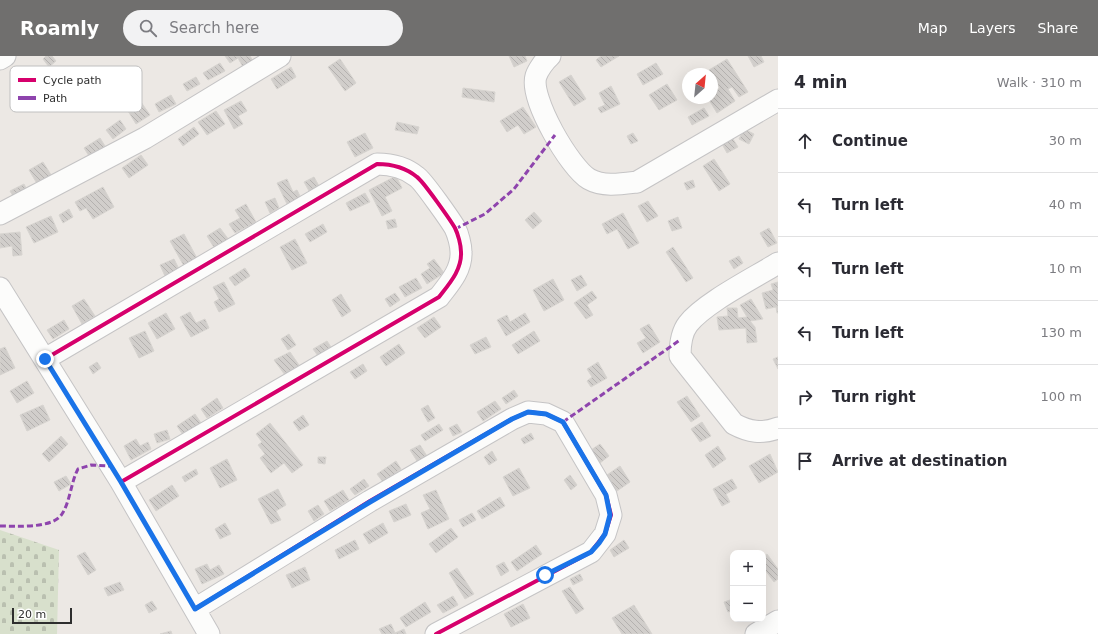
<!DOCTYPE html>
<meta charset="utf-8">
<style>
:root{--surface:#fff;--page:#f2f2f3;--text:#2b2b33;--muted:#7c7c81;--line:#e1e1e2;--accent:#706f6e}
body{margin:0;font-family:"DejaVu Sans",sans-serif;background:var(--page);color:var(--text)}
.controls{position:absolute;right:12px;bottom:12px;display:grid;overflow:hidden;border-radius:8px;box-shadow:0 4px 16px #0002}
.controls button{width:36px;height:36px;display:grid;place-items:center;padding:0;border:0;border-bottom:1px solid var(--line);background:var(--surface);color:var(--text);font:20px sans-serif}
.compass{position:absolute;left:682px;top:12px;width:36px;height:36px;border-radius:50%;background:var(--surface);box-shadow:0 4px 16px #0002;rotate:27deg}
.scale{position:absolute;left:12px;bottom:10px;width:60px;box-sizing:border-box;padding-left:4px;border:2px solid #2e2e2e;border-top:0;font-size:11px;line-height:14px;white-space:nowrap;color:#2e2e2e;-webkit-text-stroke:3px #fff;paint-order:stroke}
.stop{position:absolute;width:12px;height:12px;margin:-9px;border:3px solid #1a73e8;border-radius:50%;background:#fff}
.stop.end{background:#1a73e8;border-color:#fff;box-shadow:0 1px 4px #0008}
.list{margin:0;padding:0;list-style:none}
h2{display:flex;justify-content:space-between;align-items:center;height:52px;margin:0;padding:0 16px;font-size:17px}
h2 small{font-size:13px;font-weight:400;color:var(--muted)}
.list li{display:grid;grid-template-columns:26px 1fr auto;gap:12px;align-items:center;box-sizing:border-box;height:64px;padding:0 16px;border-top:1px solid var(--line)}
.list b{display:block;font-size:15px;white-space:nowrap}
.list em{font-size:13px;font-style:normal;color:var(--muted)}
.icon{flex:none;width:22px;height:22px;fill:none;stroke:currentColor;stroke-width:2;stroke-linecap:round;stroke-linejoin:round}
.map{position:relative;flex:none;width:778px;height:578px;overflow:hidden}
header{display:flex;align-items:center;gap:24px;box-sizing:border-box;height:56px;padding:0 20px;background:var(--accent);color:#fff}
header strong{font-size:19px}
nav{display:flex;gap:22px;margin-inline-start:auto;font-size:14px}
.search{width:280px;height:36px;background:var(--page);display:flex;align-items:center;gap:10px;box-sizing:border-box;padding:0 14px;border-radius:22px;color:var(--muted);font-size:15px}
main{display:flex}
aside{flex:1;background:var(--surface)}
.map>svg:first-child{display:block}
</style>
<header>
<strong>Roamly</strong>
<div class="search"><svg class="icon" aria-label="search" viewBox="0 0 24 24"><circle cx="10" cy="10" r="6"/><path d="M15 15l6 6"/></svg>Search here</div>
<nav><a>Map</a><a>Layers</a><a>Share</a></nav>
</header>
<main>
<div class="map">
<svg width="778" height="578" viewBox="0 0 778 578">
<defs>
<pattern id="cemetery-stones" width="16" height="16" patternUnits="userSpaceOnUse"><rect width="16" height="16" fill="#d8e0cc"/><path d="M2 7V4a2 2 0 0 1 4 0v3zM10 15v-3a2 2 0 0 1 4 0v3z" fill="#bac0b0"/></pattern>
<pattern id="building-back-hatch" width="6" height="6" patternUnits="userSpaceOnUse"><rect width="6" height="6" fill="#d1cecb"/><path d="M-1 5l2 2M0 0l6 6M5-1l2 2" fill="none" stroke="#b4b1af"/></pattern>
</defs>
<rect width="100%" height="100%" fill="#ece8e4"/>
<path fill="url(#cemetery-stones)" d="M0,474L59,494L57,578H0Z"/>
<path fill="url(#building-back-hatch)" stroke="#d7d4d0" d="M46,0H52L56,5L49,11L43,3Z
M225,0H250L253,5L243,11L238,2L230,7Z
M509,0H525L527,5L514,11Z
M601,0H619L601,11L596,4Z
M748,0H761L764,6L754,11Z
M340,3L356,27L345,35L328,11Z
M727,3L748,36L739,41L732,31L728,33L735,45L717,57L708,42H712V37L720,32L709,14Z
M220,7L225,15L208,24L203,17Z
M656,7L663,18L643,29L637,18Z
M291,11L296,21L277,33L271,23Z
M571,19L586,43L574,50L559,26Z
M196,21L200,28L187,35L183,28Z
M667,28L677,44L659,54L649,39Z
M611,30L620,48L601,57L598,52L605,49L599,37Z
M463,32L495,36L494,46L462,41Z
M171,39L176,48L159,56L155,48Z
M241,45L247,55L238,60L243,68L234,73L224,54Z
M141,46L150,59L136,68L128,55Z
M523,51L536,71L524,78L518,69L507,76L500,65Z
M704,52L709,60L692,69L688,61Z
M216,55L225,68L207,79L198,66Z
M120,64L126,73L113,83L106,74Z
M397,66L419,71L417,78L395,74Z
M194,71L199,78L183,90L178,83Z
M744,73L754,78L749,88L739,83Z
M365,77L373,92L355,101L347,86Z
M633,77L638,85L631,88L627,80Z
M100,82L105,90L89,100L84,92Z
M733,83L738,91L727,97L722,88Z
M141,99L148,109L129,122L122,112Z
M714,103L730,128L719,135L703,110Z
M43,106L53,122L39,131L29,114Z
M396,120L402,132L385,141L392,155L382,160L369,134Z
M314,121L319,130L309,135L304,126Z
M287,123L293,136L297,134L301,142L287,148L277,127Z
M693,124L695,131L687,134L684,127Z
M24,128L29,138L16,145L10,135Z
M103,131L114,151L93,163L86,152L80,155L75,146Z
M365,137L370,146L350,155L346,147Z
M275,142L279,152L270,157L265,146Z
M648,145L658,160L647,166L638,150Z
M246,148L256,166L235,177L229,168L240,162L235,154Z
M69,153L73,161L63,167L59,159Z
M534,156L542,165L533,173L525,164Z
M623,157L639,187L628,193L617,173L607,178L602,168Z
M51,160L58,176L34,187L26,171Z
M678,161L682,172L672,175L668,165Z
M395,163L397,171L388,173L386,165Z
M323,168L327,176L310,186L305,178Z
M220,172L229,184L215,193L207,180Z
M769,172L777,187L768,191L760,177Z
M20,176L22,199L13,200L12,190L0,192V178Z
M184,178L198,204L185,212L170,185Z
M295,183L307,207L292,214L280,191Z
M673,191L693,222L686,226L666,196Z
M739,200L743,207L734,213L729,205Z
M174,203L179,213L165,220L160,209Z
M434,203L444,217L427,228L421,218L430,212L427,208Z
M245,212L250,220L235,230L229,222Z
M581,219L587,229L577,235L571,224Z
M416,222L422,232L405,241L399,231Z
M553,223L564,244L544,255L533,234Z
M224,226L235,248L219,256L214,246L219,243L213,231Z
M778,226V257H777L776,251L766,253L762,237L773,234L771,228Z
M592,235L597,242L587,249L593,259L586,263L574,247Z
M395,237L400,244L390,251L385,243Z
M341,238L351,255L342,261L332,244Z
M84,243L95,260L82,268L72,250Z
M751,243L763,263L750,265L755,271L757,286L747,287L746,272L719,274L717,261L728,260L727,252H737L738,262L747,261L740,249Z
M190,256L196,267L205,263L209,272L191,281L180,261Z
M166,257L175,273L157,283L148,267Z
M525,257L530,266L506,280L497,264L507,259L510,266Z
M434,261L441,271L425,282L417,272Z
M64,264L69,273L53,283L47,274Z
M649,268L660,286L643,297L637,287L646,282L640,273Z
M145,275L154,295L139,302L129,282Z
M534,275L540,285L518,298L512,289Z
M289,278L296,289L288,294L281,283Z
M486,281L491,291L475,298L470,289Z
M327,285L331,291L318,300L313,293Z
M399,288L405,297L386,310L380,301Z
M5,291L15,312L0,319V293Z
M290,296L299,309L285,319L274,304Z
M778,301V313L773,303Z
M97,306L101,312L93,318L89,311Z
M598,306L607,322L591,331L587,325L592,321L587,313Z
M363,308L367,315L355,323L350,316Z
M27,325L34,337L17,347L10,335Z
M514,334L518,340L506,348L502,342Z
M687,340L700,360L691,366L677,346Z
M217,342L223,352L207,362L201,353Z
M495,345L501,353L483,365L477,356Z
M43,349L50,364L27,375L20,359Z
M428,349L435,362L428,366L421,353Z
M195,358L201,367L183,379L177,370Z
M303,359L309,369L299,375L293,366Z
M702,366L711,380L700,386L691,373Z
M270,367L303,409L292,417L284,407L271,417L260,402L265,398L258,389L262,386L256,378Z
M439,368L443,374L425,385L421,379Z
M457,368L462,376L453,380L449,372Z
M167,374L170,383L157,387L154,378Z
M531,377L534,383L524,388L521,383Z
M61,380L68,388L49,406L42,398Z
M136,383L140,390L148,386L151,393L131,404L124,390Z
M600,388L609,400L600,407L591,394Z
M420,389L427,400L417,405L410,394Z
M718,390L726,403L713,412L705,399Z
M492,395L497,404L489,409L484,401Z
M770,398L778,416L759,427L749,410Z
M318,401H326L325,408L318,407Z
M227,403L237,424L220,432L210,412Z
M396,405L401,413L383,426L377,418Z
M620,410L630,426L617,435L607,419Z
M519,412L530,432L513,440L503,421Z
M196,413L198,418L185,426L182,421Z
M570,419L577,429L571,434L564,424Z
M66,420L71,428L59,435L54,426Z
M364,423L369,430L355,439L350,433Z
M732,423L737,432L726,438L730,446L722,450L713,433Z
M172,429L179,440L156,455L149,444Z
M278,433L286,449L276,455L281,464L271,468L258,443Z
M343,434L349,444L330,455L324,445Z
M436,434L449,463L428,473L421,457L430,453L423,439Z
M500,441L505,450L482,463L477,455Z
M406,448L411,459L394,466L389,455Z
M318,449L324,458L314,465L308,455Z
M472,457L476,464L463,471L459,464Z
M225,467L231,478L220,483L215,473Z
M383,467L388,477L369,488L363,478Z
M451,472L458,481L436,497L429,488Z
M355,484L359,493L339,503L335,494Z
M624,484L629,492L614,501L610,494Z
M536,489L542,498L517,515L511,506Z
M85,496L96,514L88,519L77,500Z
M767,498L778,513V523L774,526L763,511V501Z
M504,506L509,515L501,520L496,510Z
M207,508L210,514L219,509L224,518L202,528L195,513Z
M305,511L310,524L292,532L286,519Z
M457,512L474,538L465,543L449,517Z
M580,518L583,524L573,529L570,523Z
M120,526L124,534L108,540L104,532Z
M570,531L584,553L576,558L562,535Z
M453,540L458,549L443,557L437,549Z
M733,543V554L728,556L724,546Z
M152,545L157,553L149,557L145,549Z
M425,546L431,556L406,571L400,562Z
M523,548L530,562L511,571L504,558Z
M634,549L652,578H622L612,562Z
M391,568L395,577L404,573L406,578H382L379,573Z
M171,575L172,578H160Z"/>
<g fill="none" stroke-linecap="round" stroke-linejoin="round">
<g stroke="#c5c4c5" stroke-width="23">
<path id="minor" d="M550,0C545,4 538,14 536,20C529,42 570,112 589,123C603,131 621,128 637,126L778,44
M0,3L5,0
M0,158L145,82L280,0
M778,207C754,222 704,247 688,268C681,277 680,289 680,300L734,368C749,376 762,378 778,372
M0,232L121,426L209,578
M45,303L377,108C392,108 405,111 417,121C423,125 451,165 455,172C458,178 461,189 461,196C462,214 449,228 439,241L121,426
M195,553L370,445L512,363L528,356L546,358L563,366L606,439L611,459L605,478L591,496L436,578
M756,578L778,565"/>
</g>
<use href="#minor" stroke="#fcfcfb" stroke-width="21"/>
<path stroke="#8e44ad" stroke-width="3" stroke-dasharray="6 3" stroke-linecap="butt" d="M455,173L485,158L514,133L555,79
M563,366L680,284
M0,470C16,470 53,473 62,458C70,446 71,426 78,413L91,409L110,410"/>
<g stroke="#fff" stroke-width="6">
<path id="cycleway" d="M45,303L377,108C392,108 405,111 417,121C423,125 451,165 455,172C458,178 461,189 461,196C462,214 449,228 439,241L121,426
M195,553L370,445L512,363L528,356L546,358L563,366L606,439L611,459L605,478L591,496L436,578"/>
</g>
<use href="#cycleway" stroke="#d6006c" stroke-width="4"/>
</g>
<g fill="none" stroke-linecap="round" stroke-linejoin="round">
<path stroke="#1a73e8" stroke-width="5" d="M45,303L121,426L195,553L370,446L512,363L528,356L546,358L563,366L606,439L610,459L605,478L599,487L591,496L545,519"/>
</g>
<rect x="10" y="10" width="132" height="46" rx="6" fill="#fff" stroke="#c0c0c0" stroke-width="1"/>
<rect x="18" y="22" width="18" height="4" fill="#d6006c"/>
<rect x="18" y="40" width="18" height="4" fill="#8e44ad"/>
<g font-size="11" fill="#2e2e2e">
<text x="43" y="28">Cycle path</text>
<text x="43" y="46">Path</text>
</g>
</svg>
<div class="controls">
<button>+</button>
<button>−</button>
</div>
<svg class="compass" viewBox="-18 -18 36 36"><path d="M0-13l5 13h-10z" fill="#e53935"/><path d="M0 13l5-13h-10z" fill="#7c7c81"/></svg>
<div class="scale">20 m</div>
<div class="stop" style="left:545px;top:519px"></div>
<div class="stop end" style="left:45px;top:303px"></div>
</div>
<aside>
<h2>4 min<small>Walk · 310 m</small></h2>
<ul class="list">
<li><svg class="icon" aria-label="ahead" viewBox="0 0 24 24"><path d="M12 20V5M6 11l6-6 6 6"/></svg><div><b>Continue</b></div><em>30 m</em></li>
<li><svg class="icon" aria-label="left" viewBox="0 0 24 24"><path d="M17 20v-9H6M10 6l-5 5 5 5"/></svg><div><b>Turn left</b></div><em>40 m</em></li>
<li><svg class="icon" aria-label="left" viewBox="0 0 24 24"><path d="M17 20v-9H6M10 6l-5 5 5 5"/></svg><div><b>Turn left</b></div><em>10 m</em></li>
<li><svg class="icon" aria-label="left" viewBox="0 0 24 24"><path d="M17 20v-9H6M10 6l-5 5 5 5"/></svg><div><b>Turn left</b></div><em>130 m</em></li>
<li><svg class="icon" aria-label="right" viewBox="0 0 24 24"><path d="M7 20v-9h11M14 6l5 5-5 5"/></svg><div><b>Turn right</b></div><em>100 m</em></li>
<li><svg class="icon" aria-label="arrive" viewBox="0 0 24 24"><path d="M6 21V4h12l-3 4 3 4H6"/></svg><div><b>Arrive at destination</b></div></li>
</ul>
</aside>
</main>
